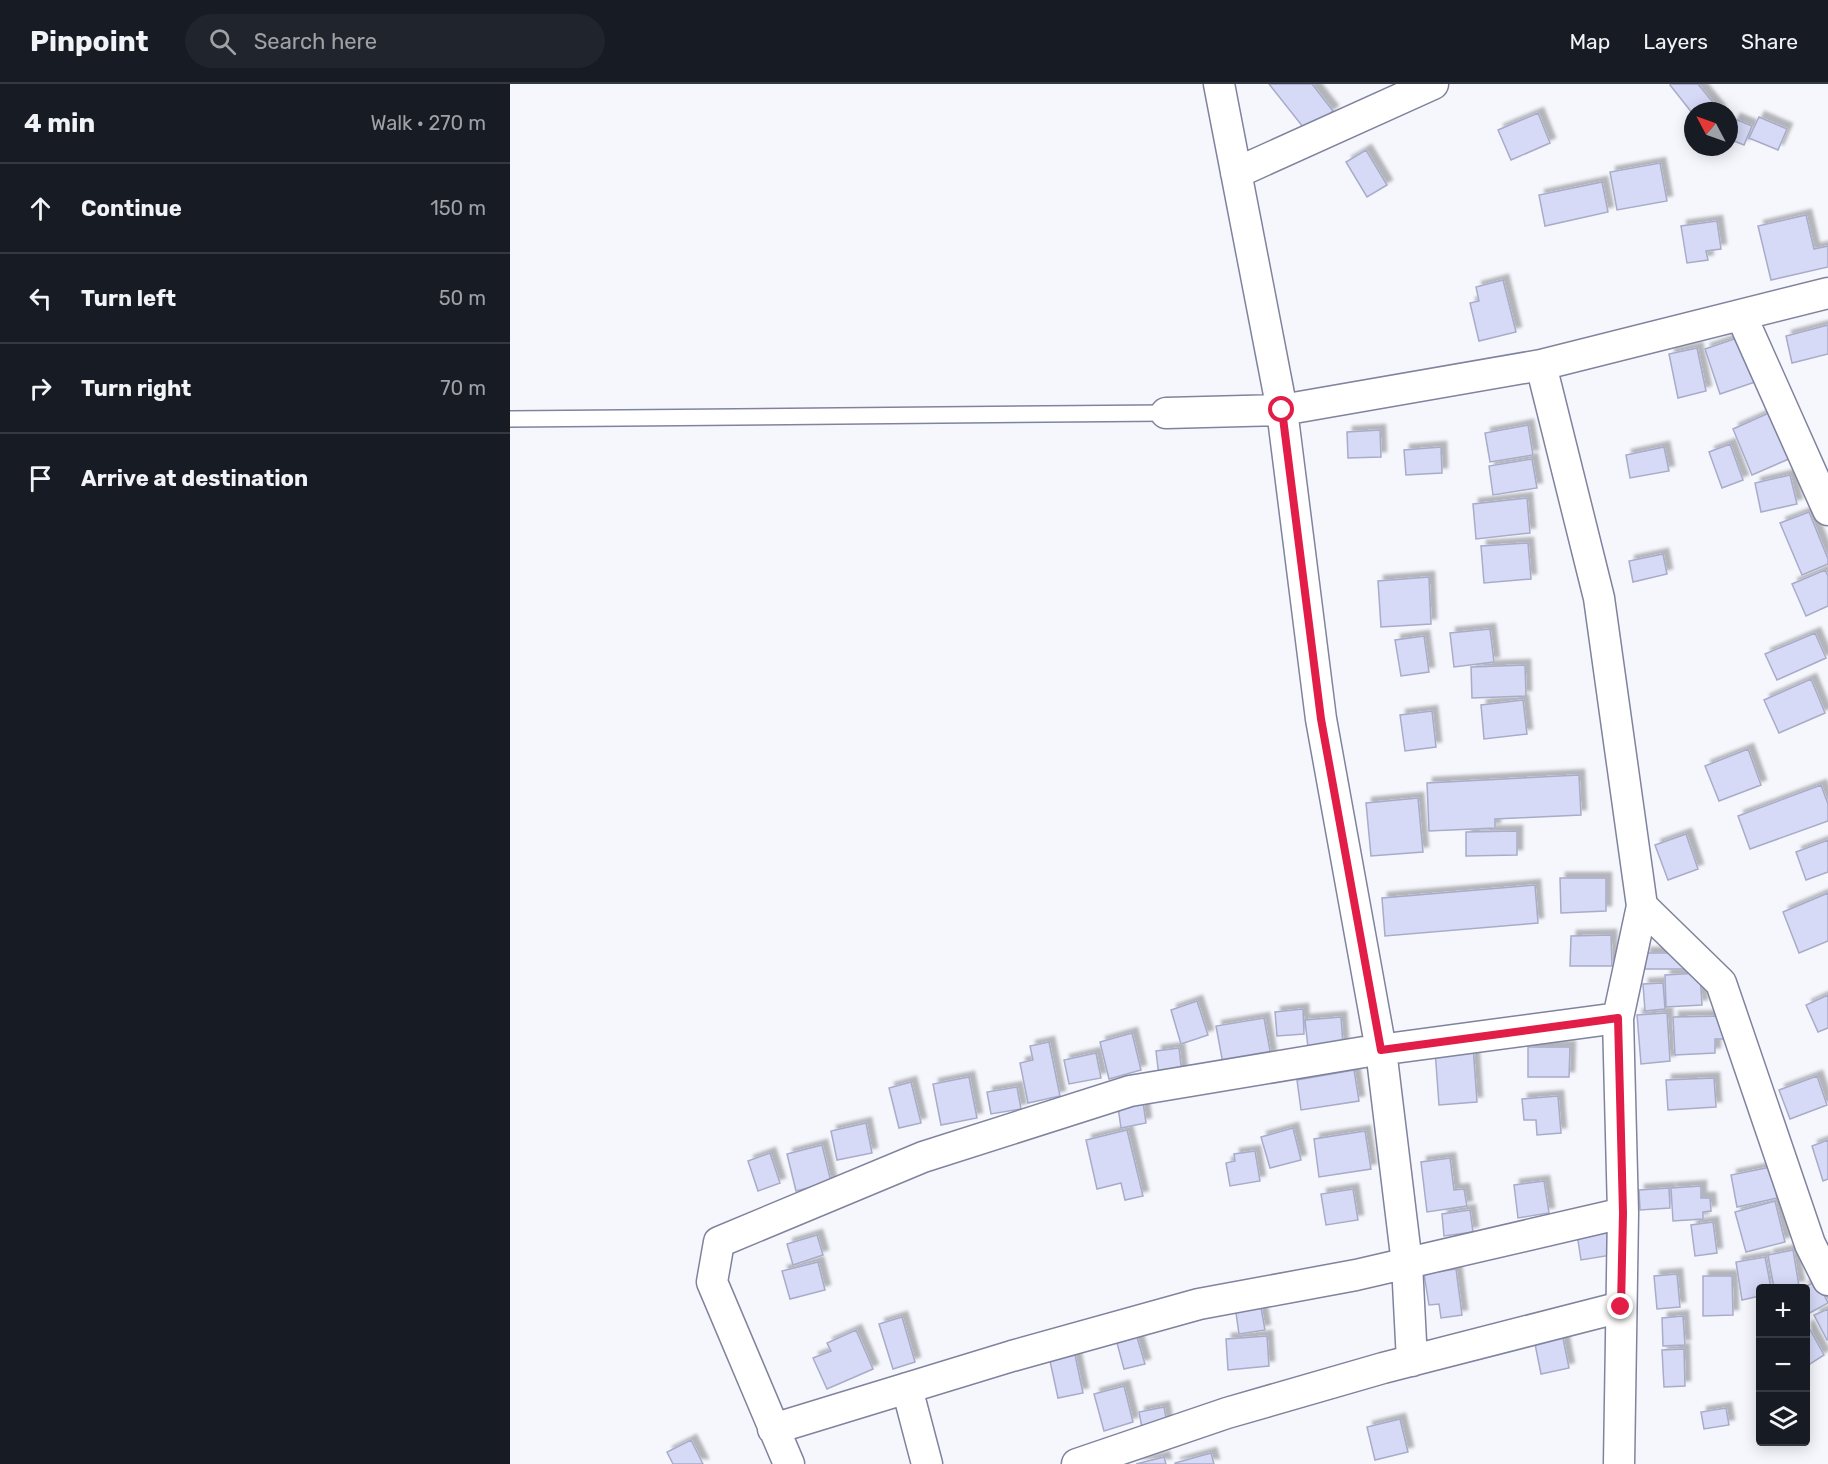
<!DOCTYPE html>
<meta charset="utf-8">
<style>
:root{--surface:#171b24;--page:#20242c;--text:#f1f3f6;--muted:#9ea1a6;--line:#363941}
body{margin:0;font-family:Rubik,sans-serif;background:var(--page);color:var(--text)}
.controls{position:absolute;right:18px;bottom:18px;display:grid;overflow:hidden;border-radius:6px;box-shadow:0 3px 15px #0003}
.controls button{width:54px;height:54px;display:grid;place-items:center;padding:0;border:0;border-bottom:2px solid var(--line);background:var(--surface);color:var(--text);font:30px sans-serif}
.compass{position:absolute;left:1174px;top:18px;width:54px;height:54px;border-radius:50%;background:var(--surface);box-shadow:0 3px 15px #0003;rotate:311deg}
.stop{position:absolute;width:18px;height:18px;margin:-14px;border:4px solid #e11d48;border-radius:50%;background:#fff}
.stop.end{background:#e11d48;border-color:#fff;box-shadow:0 2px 6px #0008}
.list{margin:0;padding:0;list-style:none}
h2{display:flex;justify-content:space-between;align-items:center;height:78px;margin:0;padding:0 24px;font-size:26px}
h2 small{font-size:20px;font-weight:400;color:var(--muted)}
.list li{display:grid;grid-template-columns:39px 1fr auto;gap:18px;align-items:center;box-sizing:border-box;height:90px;padding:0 24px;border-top:2px solid var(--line)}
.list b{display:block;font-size:22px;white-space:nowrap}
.list em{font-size:20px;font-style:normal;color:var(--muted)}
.icon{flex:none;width:33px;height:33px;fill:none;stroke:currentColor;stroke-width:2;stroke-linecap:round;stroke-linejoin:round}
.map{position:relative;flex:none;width:1318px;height:1380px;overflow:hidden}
header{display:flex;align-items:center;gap:36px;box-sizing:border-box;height:84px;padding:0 30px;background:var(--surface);border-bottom:2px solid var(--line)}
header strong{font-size:28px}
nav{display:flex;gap:33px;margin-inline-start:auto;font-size:21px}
.search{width:420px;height:54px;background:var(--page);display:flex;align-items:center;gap:15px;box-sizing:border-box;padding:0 21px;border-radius:33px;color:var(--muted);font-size:22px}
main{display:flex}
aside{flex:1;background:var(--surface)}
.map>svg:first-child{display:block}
</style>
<header>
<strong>Pinpoint</strong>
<div class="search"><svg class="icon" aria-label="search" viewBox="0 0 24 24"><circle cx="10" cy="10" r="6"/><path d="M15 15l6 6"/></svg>Search here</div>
<nav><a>Map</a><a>Layers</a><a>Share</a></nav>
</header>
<main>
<aside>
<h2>4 min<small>Walk · 270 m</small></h2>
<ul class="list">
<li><svg class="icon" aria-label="ahead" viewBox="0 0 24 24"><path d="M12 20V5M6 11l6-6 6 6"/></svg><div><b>Continue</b></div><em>150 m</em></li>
<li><svg class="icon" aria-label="left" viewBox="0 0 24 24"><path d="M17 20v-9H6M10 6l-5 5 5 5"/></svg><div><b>Turn left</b></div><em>50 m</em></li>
<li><svg class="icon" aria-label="right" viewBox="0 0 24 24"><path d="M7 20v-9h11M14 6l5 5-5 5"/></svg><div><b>Turn right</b></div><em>70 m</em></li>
<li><svg class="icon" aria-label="arrive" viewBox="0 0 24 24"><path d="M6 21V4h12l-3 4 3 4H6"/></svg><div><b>Arrive at destination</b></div></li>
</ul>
</aside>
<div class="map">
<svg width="1318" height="1380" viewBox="0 0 1318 1380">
<defs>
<filter id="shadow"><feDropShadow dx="5.5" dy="-5.5" stdDeviation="1.5" flood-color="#0004"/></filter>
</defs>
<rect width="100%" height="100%" fill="#f6f7fd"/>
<path fill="#d6daf7" stroke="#a8acc8" stroke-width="1.5" filter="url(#shadow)" d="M759,0H802L823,27L797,48Z
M1161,0H1188L1210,27H1183V30L1160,1Z
M1028,29L1040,59L1001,76L988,46Z
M1249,33L1277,45L1268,66L1239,54Z
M1225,35L1242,42L1234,61L1219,55V48Z
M856,66L877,101L857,113L836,78Z
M1150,79L1157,117L1107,126L1100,88Z
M1092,98L1098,128L1035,142L1029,111Z
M1296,131L1304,165L1318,162V183L1261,196L1248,142Z
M1207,137L1211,165L1196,167L1198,176L1177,179L1171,142Z
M993,196L1006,248L969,257L960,219L969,217L966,203Z
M1318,241V270L1282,279L1276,252Z
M1230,253L1245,298L1210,310L1195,265Z
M1187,264L1196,307L1168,314L1159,270Z
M1261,328L1281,374L1242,391L1223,345Z
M1018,341L1023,371L980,378L975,349Z
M870,346L871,373L838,374L837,348Z
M1220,360L1233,396L1212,404L1199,368Z
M931,363L932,389L896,391L894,366Z
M1154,363L1159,387L1120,394L1116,371Z
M1022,375L1027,404L983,411L979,382Z
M1280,391L1287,420L1251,428L1245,399Z
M1017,414L1020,449L966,455L963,420Z
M1299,428L1318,475V480L1292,491L1270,439Z
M1018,459L1021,495L974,499L971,462Z
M1153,470L1157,490L1123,498L1119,477Z
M1315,486L1318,492V522L1296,532L1282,500Z
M919,493L921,540L871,543L868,497Z
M980,545L984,578L944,583L940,549Z
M1305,549L1316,574L1267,596L1255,570Z
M914,552L919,588L891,592L885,556Z
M1015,581L1016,612L962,614L961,583Z
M1301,595L1315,629L1269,649L1254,616Z
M1013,616L1017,650L974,655L971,621Z
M922,627L926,663L895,667L890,631Z
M1238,665L1251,701L1209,717L1195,682Z
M1069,691L1071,731L985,735V744L919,747L917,699Z
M1311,701L1318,720V737L1240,765L1228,732Z
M908,714L913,768L861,772L856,719Z
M1007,747V771L956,772V748Z
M1176,750L1188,785L1158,796L1145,761Z
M1318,756V788L1296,796L1286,768Z
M1050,794H1096V827L1051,829Z
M1025,801L1028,839L875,852L872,814Z
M1318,809V857L1289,869L1273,828Z
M1101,851L1102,882H1060L1061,852Z
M1135,869H1177V885H1135Z
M1190,889L1192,921L1156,923L1155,891Z
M1153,899L1155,925L1135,927L1133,900Z
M1318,911V944L1308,948L1296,921Z
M687,917L698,951L671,960L661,926Z
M793,925L794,950L767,952L765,928Z
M1157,929L1160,977L1131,980L1127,931Z
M1214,932L1215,955H1205V969L1165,971L1163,933Z
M831,933L833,961L798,964L795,936Z
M754,934L761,972L713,980L706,942Z
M622,949L631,986L599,995L590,958Z
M539,958L550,1012L518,1019L510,979L523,976L520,962Z
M963,962L967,1018L929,1021L925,966Z
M1018,963H1060L1059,993H1018Z
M669,964L672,990L649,993L646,967Z
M586,969L591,994L559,1000L554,976Z
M844,986L849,1017L791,1026L787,996Z
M1307,992L1317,1021L1280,1035L1269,1006Z
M459,993L467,1034L431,1041L423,1000Z
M1204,994L1206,1023L1158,1026L1156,996Z
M401,998L411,1039L389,1044L379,1004Z
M507,1003L511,1025L481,1030L477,1008Z
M1048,1012L1051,1049L1027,1051L1026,1036H1014L1012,1015Z
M633,1018L636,1039L611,1044L608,1023Z
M356,1039L362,1069L327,1076L321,1047Z
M783,1044L791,1076L760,1084L751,1053Z
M617,1046L633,1112L615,1116L611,1099L587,1105L576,1056Z
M855,1047L861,1085L809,1093L804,1055Z
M1318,1056V1095L1313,1097L1302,1062Z
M312,1061L321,1098L286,1107L277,1070Z
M745,1067L750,1097L720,1102L716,1079L725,1077L724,1070Z
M260,1069L270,1099L248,1107L238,1077Z
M940,1074L944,1106L954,1105L957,1122L917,1128L911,1078Z
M1261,1083L1267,1114L1227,1123L1221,1091Z
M1034,1097L1039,1129L1008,1134L1004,1101Z
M1191,1102V1114H1200L1201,1127L1193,1128V1135L1163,1137L1161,1104Z
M1159,1104L1160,1124L1130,1126L1129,1106Z
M843,1105L848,1136L816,1141L811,1110Z
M1265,1117L1275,1158L1236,1168L1225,1128Z
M960,1126L963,1148L934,1152L932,1130Z
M1203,1138L1207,1169L1185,1172L1181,1141Z
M1098,1145L1102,1171L1071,1176L1067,1150Z
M307,1151L313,1171L283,1181L277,1160Z
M1283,1166L1289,1202L1264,1204L1258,1171Z
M1255,1173L1261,1204H1250V1212L1232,1216L1226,1178Z
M308,1178L315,1206L280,1215L272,1187Z
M946,1185L952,1231L931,1234L929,1220L919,1221L914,1190Z
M1167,1190L1170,1223L1147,1225L1144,1192Z
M1193,1192H1222L1223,1231L1193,1232Z
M1307,1197L1318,1219L1296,1231V1204H1292Z
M750,1218L755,1246L729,1250L725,1222Z
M1318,1225V1255L1317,1256L1304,1231Z
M1173,1232L1175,1261L1153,1262L1152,1234Z
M392,1233L405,1278L383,1285L369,1240Z
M1298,1242L1314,1271L1297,1282L1296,1244Z
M1051,1244L1059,1284L1031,1290L1023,1250Z
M346,1246L363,1285L317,1305L303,1274L321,1267L317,1259Z
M757,1252L759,1282L718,1286L716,1255Z
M627,1253L635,1280L614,1285L607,1259Z
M1174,1265L1175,1302L1154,1303L1152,1266Z
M565,1271L573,1309L548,1314L540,1277Z
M614,1302L623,1338L594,1347L584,1310Z
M654,1323L657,1339L632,1344L629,1328Z
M1216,1324L1219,1341L1194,1345L1191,1328Z
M890,1335L898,1368L865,1376L857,1343Z
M181,1356L193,1380H163L157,1368Z
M701,1369L704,1380H665V1379Z
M654,1373L656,1380H626Z"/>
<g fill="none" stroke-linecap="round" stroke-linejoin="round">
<g stroke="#7f839d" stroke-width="18">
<path id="lane" d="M0,335L656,329"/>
</g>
<g stroke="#7f839d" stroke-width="33">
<path id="street" d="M709,0L772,326L811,635L871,966L897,1180L902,1277
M726,89L923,0
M1231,231L1318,426
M1031,281L1089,514L1132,822L1108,934L1113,1129L1109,1380
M656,329L772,326L1031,281L1318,209
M1132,822L1211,899L1300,1160L1318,1196
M397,1304L417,1380
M263,1345L502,1272L689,1220L846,1191L1113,1129
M279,1380L202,1198L209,1158L413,1073L620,1007L854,968L1108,934
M567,1380L717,1329L873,1284L1111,1223"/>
</g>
<use href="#lane" stroke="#fff" stroke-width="15"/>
<use href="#street" stroke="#fff" stroke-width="30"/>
</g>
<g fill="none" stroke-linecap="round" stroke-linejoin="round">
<path stroke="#e11d48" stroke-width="8" d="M772,326L811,635L871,966L1108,934L1113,1129L1111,1223"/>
</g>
</svg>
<div class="controls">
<button>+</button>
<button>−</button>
<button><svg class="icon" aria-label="layers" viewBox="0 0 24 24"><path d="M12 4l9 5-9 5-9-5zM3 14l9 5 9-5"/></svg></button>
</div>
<svg class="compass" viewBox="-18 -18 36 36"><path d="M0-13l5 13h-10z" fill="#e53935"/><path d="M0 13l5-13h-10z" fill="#9ea1a6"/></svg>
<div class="stop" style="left:772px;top:326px"></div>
<div class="stop end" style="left:1111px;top:1223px"></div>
</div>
</main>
